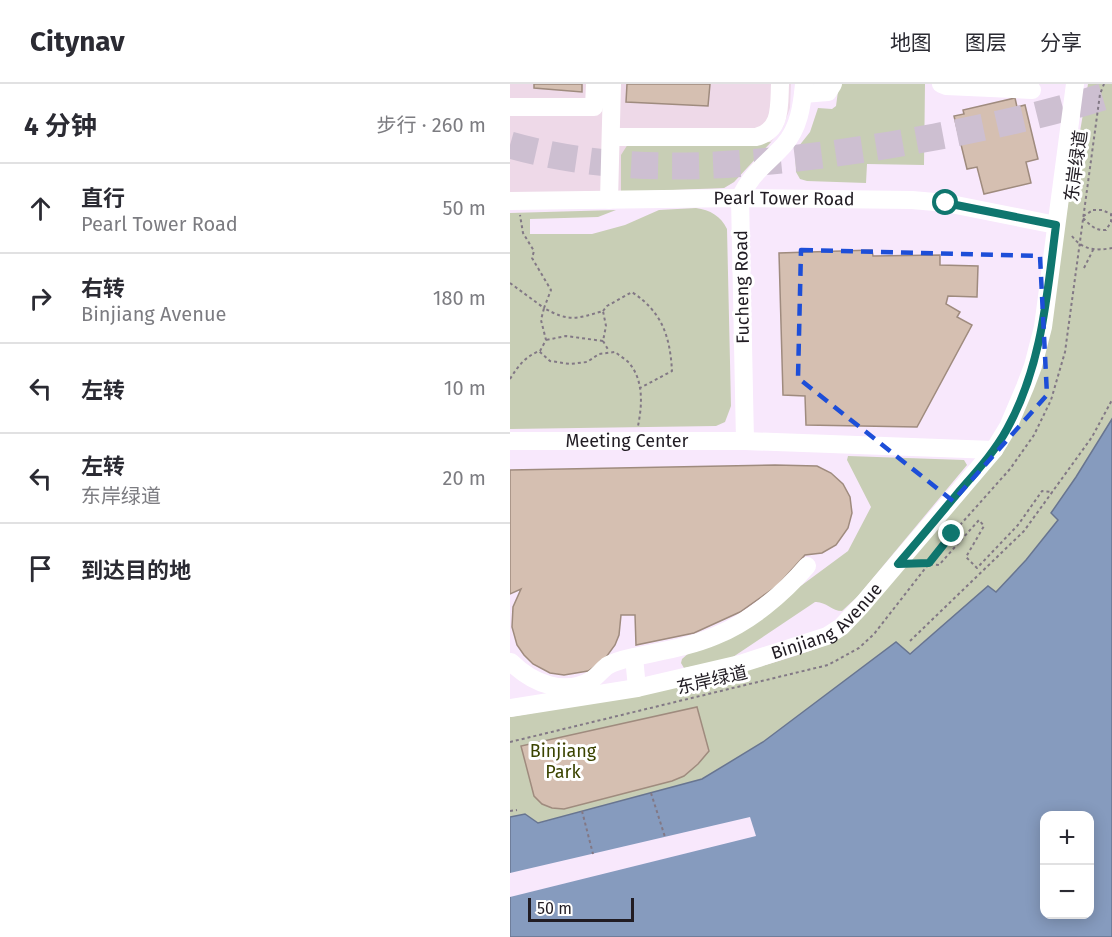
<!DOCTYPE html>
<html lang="zh">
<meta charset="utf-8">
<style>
:root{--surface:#fff;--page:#f7f7f7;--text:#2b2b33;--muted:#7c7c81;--line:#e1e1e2}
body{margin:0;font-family:"Fira Sans","Noto Sans SC",sans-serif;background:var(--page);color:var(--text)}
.controls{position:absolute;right:18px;bottom:18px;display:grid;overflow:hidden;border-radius:12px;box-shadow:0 3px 15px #0003}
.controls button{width:54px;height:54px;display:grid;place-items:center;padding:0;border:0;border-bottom:2px solid var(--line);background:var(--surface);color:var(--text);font:30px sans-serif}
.scale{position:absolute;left:18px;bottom:15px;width:106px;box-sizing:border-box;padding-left:6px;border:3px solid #211c23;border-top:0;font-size:16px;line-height:21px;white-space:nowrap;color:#211c23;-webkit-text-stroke:4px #fff;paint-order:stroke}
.stop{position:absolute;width:18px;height:18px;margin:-14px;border:4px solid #0f766e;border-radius:50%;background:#fff}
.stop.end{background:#0f766e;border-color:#fff;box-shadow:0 2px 6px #0008}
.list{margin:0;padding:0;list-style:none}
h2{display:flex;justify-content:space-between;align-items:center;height:78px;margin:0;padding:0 24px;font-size:26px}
h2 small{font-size:20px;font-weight:400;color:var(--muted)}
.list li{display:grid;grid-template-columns:39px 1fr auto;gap:18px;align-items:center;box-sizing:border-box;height:90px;padding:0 24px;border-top:2px solid var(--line)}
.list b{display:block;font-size:22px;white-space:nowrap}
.list p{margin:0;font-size:20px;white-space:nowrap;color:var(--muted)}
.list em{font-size:20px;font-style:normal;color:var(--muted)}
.icon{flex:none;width:33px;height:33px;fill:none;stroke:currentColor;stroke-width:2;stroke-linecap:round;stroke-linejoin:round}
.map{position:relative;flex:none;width:602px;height:853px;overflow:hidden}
header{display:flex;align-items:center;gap:36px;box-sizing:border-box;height:84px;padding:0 30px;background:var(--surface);border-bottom:2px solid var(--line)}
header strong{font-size:28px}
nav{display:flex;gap:33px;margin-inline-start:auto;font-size:21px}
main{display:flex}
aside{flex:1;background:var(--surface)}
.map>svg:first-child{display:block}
</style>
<header>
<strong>Citynav</strong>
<nav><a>地图</a><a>图层</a><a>分享</a></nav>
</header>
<main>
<aside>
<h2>4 分钟<small>步行 · 260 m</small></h2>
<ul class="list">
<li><svg class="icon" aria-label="ahead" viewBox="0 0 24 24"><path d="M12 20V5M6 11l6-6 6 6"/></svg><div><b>直行</b><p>Pearl Tower Road</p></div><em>50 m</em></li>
<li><svg class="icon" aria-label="right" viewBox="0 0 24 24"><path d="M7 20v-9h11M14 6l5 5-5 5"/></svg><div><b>右转</b><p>Binjiang Avenue</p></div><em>180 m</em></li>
<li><svg class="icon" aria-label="left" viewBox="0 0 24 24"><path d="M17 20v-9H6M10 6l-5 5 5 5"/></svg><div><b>左转</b></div><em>10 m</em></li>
<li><svg class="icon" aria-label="left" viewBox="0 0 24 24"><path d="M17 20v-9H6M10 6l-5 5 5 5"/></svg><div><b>左转</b><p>东岸绿道</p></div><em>20 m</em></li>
<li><svg class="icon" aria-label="arrive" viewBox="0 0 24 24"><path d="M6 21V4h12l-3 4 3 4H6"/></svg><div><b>到达目的地</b></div></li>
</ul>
</aside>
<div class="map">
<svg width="602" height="853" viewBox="0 0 602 853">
<rect width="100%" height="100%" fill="#f8e8fc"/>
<path fill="#eed9e8" d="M0,0H281L280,24L273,43L258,62L224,98L214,104L0,110Z"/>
<path fill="#c8ceb5" d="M329,0H415L414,81L357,80L356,99L297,97L290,95L286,88L285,67L300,48L308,24L322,25L326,22Z
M578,0H602V335L566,393L541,429L548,436L516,476L486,509L478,503L399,570L386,558L253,658L192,695L28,739L15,730L0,733V633C108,614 219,598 322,559L497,362L550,167Z
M261,58L224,98L214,104L111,108V71L118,60Z
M186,124C200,126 211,132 217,145L221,322L215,338L206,342L0,345V129L106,126L88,133L20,135V150H82L115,141L149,126Z
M338,372L454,376L457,381L348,512L332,527C322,527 315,517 305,518L220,575L174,584L171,579L172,575L180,568L292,501L338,467L361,423L337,376Z"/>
<path fill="#869bbe" stroke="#687590" stroke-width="1.5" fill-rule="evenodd" d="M602,335V853H0V733L15,730L28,739L192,695L253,658L386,558L400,570L478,502L486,508L516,476L548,436L541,429L566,393ZM534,732H580V830H534Z"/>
<path fill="#f8e8fc" d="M240,733L246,752L0,813V789Z"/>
<path fill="#d5bfb1" stroke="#9f8b7e" stroke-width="1.5" d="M24,0H72V8L24,4Z
M117,0H200L198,22L116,18Z
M505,14L507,23L515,21L528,75L516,78L521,99L474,110L467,83L457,85L444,32L454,30L453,26Z
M362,166L363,172L430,171V181L468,182L467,213L438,212L436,220L450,228L447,233L462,241L407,343L296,341L295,312L273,311L269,169Z
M265,381L307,382L321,389L333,400L340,413L342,429L338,444L326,461L312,469L295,471L267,502L230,528L184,549L126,561L125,531H111L109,551L105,561L94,576L78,587L54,591L40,589L23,580L14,571L7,561L2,543L3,523L11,505L0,510V386Z
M187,623L199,667L188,680L174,692L162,697L54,725L42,724L32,720L24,712L11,662Z"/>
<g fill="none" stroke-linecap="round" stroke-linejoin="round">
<path stroke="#cdbfd1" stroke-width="27" stroke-dasharray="27 14" stroke-linecap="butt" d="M0,61C123,96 256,81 380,61C455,48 530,33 602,10"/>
<path stroke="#827885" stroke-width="2" stroke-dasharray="3 3" stroke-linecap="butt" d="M583,126H592L601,130V138L596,146C585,147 579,140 572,133Z
M562,152C572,166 586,167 602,164
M574,184L583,166
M0,199L34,224L41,206L22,174L24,167L13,149L10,131
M93,227L97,222L122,208C152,228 160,252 162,287L130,304
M93,257L99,267
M30,267L36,256L31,236L34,224C59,238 66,235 93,227L96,242L93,257L56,252L36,256
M0,295C8,282 15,273 29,267L40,277L60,280L77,278L89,270L105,268C110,272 117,276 120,280C134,298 132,322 128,342
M408,479L429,481L469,436L474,442L456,473L467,484L508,441L532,407L543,408
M400,557L514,447L582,353L602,316
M0,658L318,581L349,564L364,550L442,450L500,385L524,351L541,316L555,268L590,10L594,0
M141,709L155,753
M0,727L7,726
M72,727L83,770"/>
<g stroke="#fff" stroke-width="18">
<path d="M431,0L436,2L522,6"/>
<path d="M293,10L318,8L323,0"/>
<path d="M0,23H84L85,0"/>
<path d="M101,53H246C272,47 269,22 270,0"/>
<path d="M99,116L102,0"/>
<path id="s1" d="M0,117L230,114L402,116L436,119L546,141"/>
<path id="s2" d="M0,357H235L484,366"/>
<path d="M235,357L230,114C241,89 257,80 274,61C289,44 292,22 294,0"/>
<path d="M1,578C22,599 55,613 83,595C88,591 92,586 97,582C105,577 115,575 124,573"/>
<path d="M127,604L124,573C151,567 179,563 205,552C240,538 273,510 297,482"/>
<path id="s3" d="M0,624L127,604L230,580L317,552L331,543L351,522L484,366L498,343L515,303L523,282L533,243L565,0"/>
</g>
</g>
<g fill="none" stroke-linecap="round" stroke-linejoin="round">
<path stroke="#0f766e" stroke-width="8" d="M436,119L546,141C537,211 532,282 497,345C484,369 465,389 447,410C427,434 408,457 388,480L419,479L442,450"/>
</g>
<path fill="none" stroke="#1d4ed8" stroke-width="4.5" stroke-dasharray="12 8" stroke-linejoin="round" d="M291,166L530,172L537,311L443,417L288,294Z"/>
<g text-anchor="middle" stroke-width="6" stroke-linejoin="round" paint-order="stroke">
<g font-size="18" fill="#211c23" stroke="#fff">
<text transform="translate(566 82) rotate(-82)" y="6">东岸绿道</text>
<text dy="6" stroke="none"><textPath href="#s1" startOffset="274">Pearl Tower Road</textPath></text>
<text transform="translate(232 203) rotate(-91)" y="6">Fucheng Road</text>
<text dy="6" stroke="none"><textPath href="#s2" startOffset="117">Meeting Center</textPath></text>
<text dy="6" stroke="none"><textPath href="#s3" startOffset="333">Binjiang Avenue</textPath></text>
<text transform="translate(202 596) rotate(-13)" y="6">东岸绿道</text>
</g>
<g font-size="18" fill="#3b4400" stroke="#fff">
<text x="53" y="673">Binjiang<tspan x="53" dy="21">Park</tspan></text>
</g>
</g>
</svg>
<div class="controls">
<button>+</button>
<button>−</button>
</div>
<div class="scale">50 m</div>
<div class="stop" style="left:436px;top:119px"></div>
<div class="stop end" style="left:442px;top:450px"></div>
</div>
</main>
